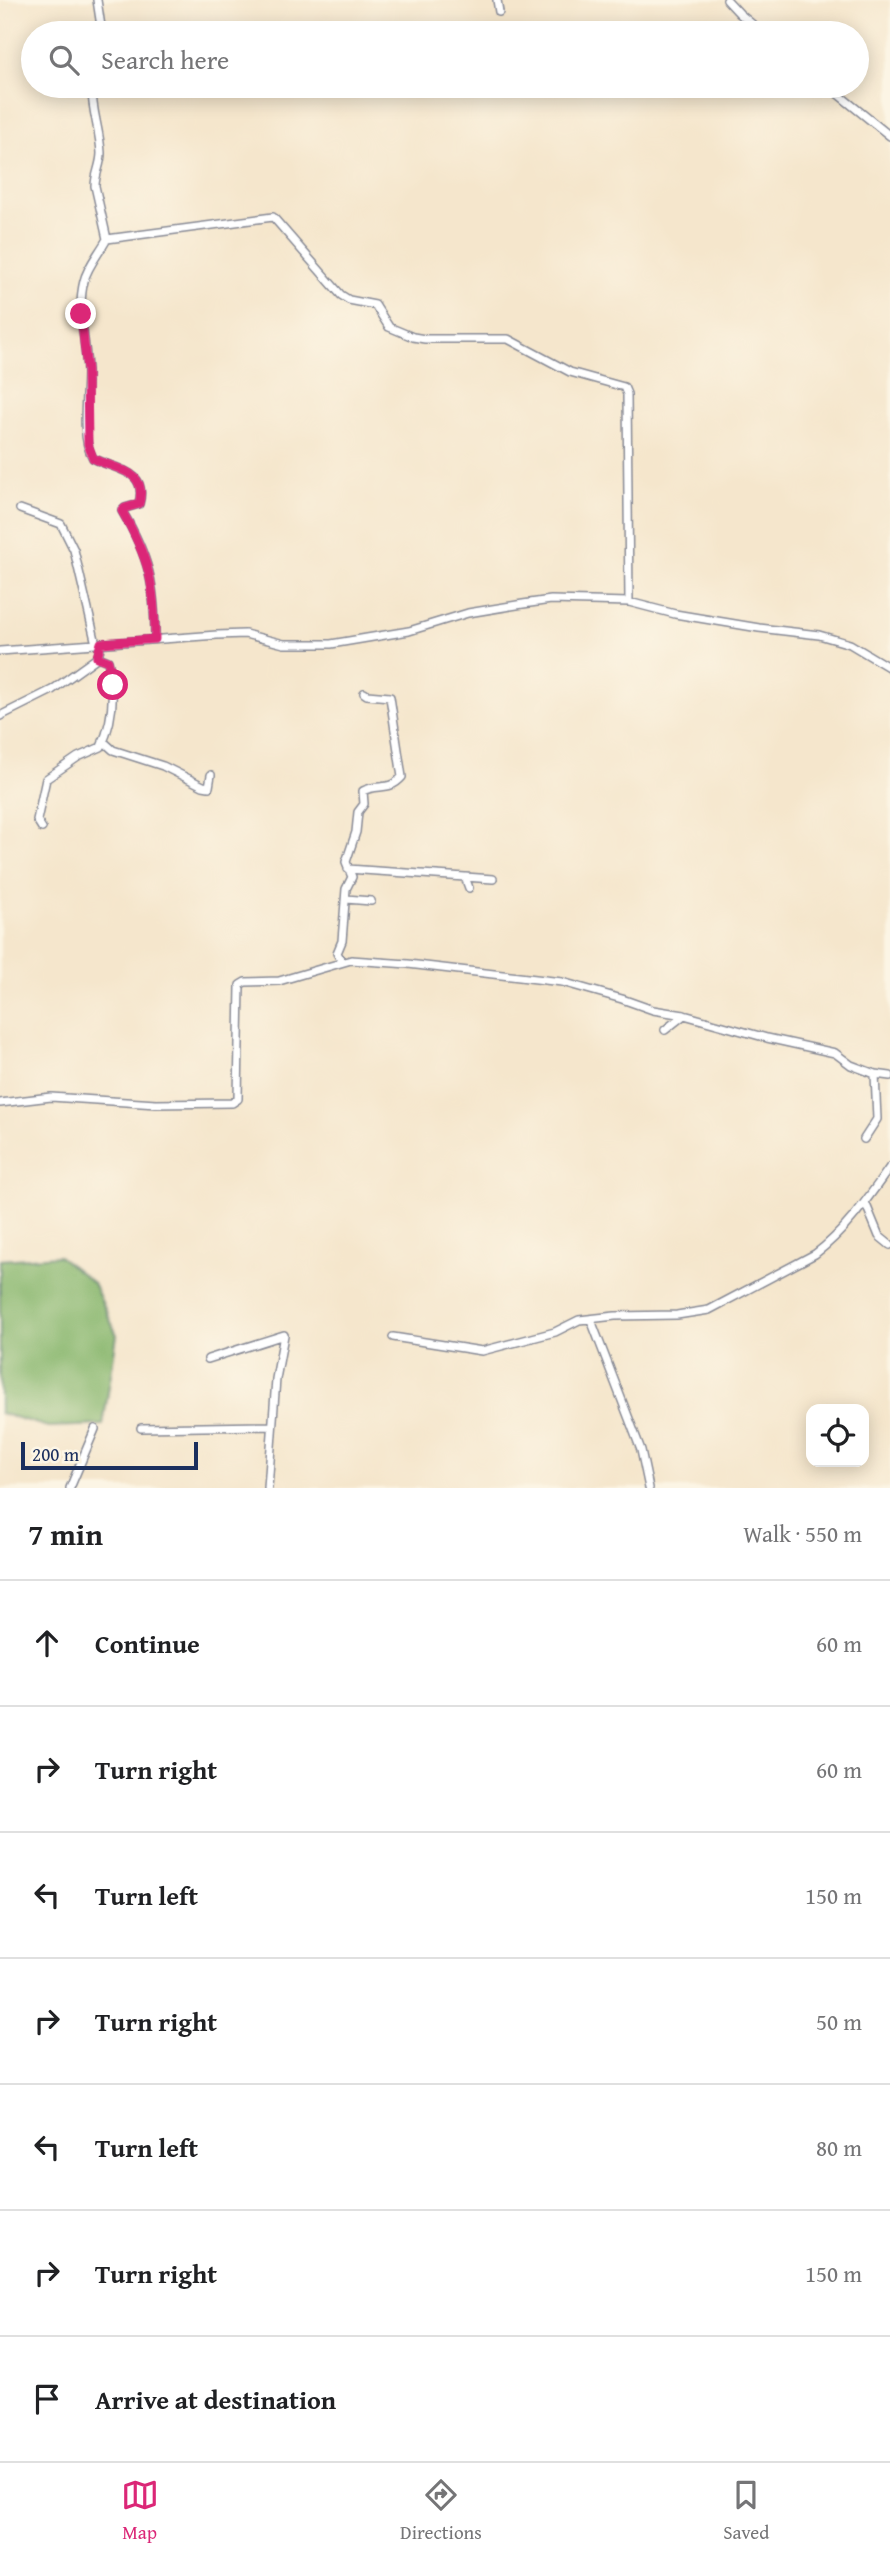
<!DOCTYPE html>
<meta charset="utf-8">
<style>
:root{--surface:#fff;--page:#f2f2f2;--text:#202124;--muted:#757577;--line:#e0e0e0;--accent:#db2777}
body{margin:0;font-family:"Gentium Book Plus",serif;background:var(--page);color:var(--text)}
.controls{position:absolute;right:21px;bottom:21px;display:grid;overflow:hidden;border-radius:14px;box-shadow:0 4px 18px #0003}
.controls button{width:63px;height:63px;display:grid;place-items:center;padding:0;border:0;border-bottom:2px solid var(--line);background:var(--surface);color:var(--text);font:35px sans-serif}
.scale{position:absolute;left:21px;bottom:18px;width:177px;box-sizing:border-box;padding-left:7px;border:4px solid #1b2f5e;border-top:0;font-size:19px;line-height:24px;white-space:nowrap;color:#1b2f5e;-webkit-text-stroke:5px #fcf5e5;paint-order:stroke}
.stop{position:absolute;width:21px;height:21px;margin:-16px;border:5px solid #db2777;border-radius:50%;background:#fff}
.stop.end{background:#db2777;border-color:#fff;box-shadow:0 2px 7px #0008}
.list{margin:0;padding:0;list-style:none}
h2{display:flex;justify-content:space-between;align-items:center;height:91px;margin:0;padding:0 28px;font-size:30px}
h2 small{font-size:23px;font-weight:400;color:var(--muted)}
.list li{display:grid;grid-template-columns:46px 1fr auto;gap:21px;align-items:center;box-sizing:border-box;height:126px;padding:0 28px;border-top:2px solid var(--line)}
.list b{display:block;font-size:26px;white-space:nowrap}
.list em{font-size:23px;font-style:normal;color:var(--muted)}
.icon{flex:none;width:38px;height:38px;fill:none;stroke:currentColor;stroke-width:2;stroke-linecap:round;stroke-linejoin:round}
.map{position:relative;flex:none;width:890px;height:1488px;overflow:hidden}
.search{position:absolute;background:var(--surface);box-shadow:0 4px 18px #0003;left:21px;right:21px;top:21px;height:77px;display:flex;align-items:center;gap:18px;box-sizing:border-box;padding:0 24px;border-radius:38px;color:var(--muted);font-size:26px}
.sheet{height:973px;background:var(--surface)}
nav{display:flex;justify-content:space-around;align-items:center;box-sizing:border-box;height:98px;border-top:2px solid var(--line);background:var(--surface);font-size:19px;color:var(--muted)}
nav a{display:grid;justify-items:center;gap:4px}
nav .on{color:var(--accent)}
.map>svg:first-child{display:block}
</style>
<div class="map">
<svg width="890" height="1488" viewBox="0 0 890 1488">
<rect width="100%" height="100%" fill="#fcf5e5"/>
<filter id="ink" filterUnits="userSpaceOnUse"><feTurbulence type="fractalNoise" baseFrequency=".0143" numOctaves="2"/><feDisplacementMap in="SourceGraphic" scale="14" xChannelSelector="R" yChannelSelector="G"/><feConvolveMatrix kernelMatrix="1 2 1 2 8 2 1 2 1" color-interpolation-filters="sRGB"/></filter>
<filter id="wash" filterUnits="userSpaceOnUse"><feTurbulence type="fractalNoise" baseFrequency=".00686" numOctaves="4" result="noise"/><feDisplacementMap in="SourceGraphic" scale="28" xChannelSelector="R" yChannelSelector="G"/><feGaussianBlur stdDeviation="1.57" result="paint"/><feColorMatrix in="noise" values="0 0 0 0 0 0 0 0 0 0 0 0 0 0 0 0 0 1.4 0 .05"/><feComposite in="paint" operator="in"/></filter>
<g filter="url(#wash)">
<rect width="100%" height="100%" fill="#f5e6cc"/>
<path fill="#8ab870" stroke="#527467" stroke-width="2" d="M59,1256L93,1283L117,1335L103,1425L48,1427L0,1413V1260Z"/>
</g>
<g filter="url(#ink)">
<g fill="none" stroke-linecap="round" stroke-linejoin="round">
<g stroke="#888a95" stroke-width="10">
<path id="minor" d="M97,0L102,33
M497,0L499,12
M727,0L740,14L763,33
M92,86C91,109 100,130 101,153C101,165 95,174 95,186L107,239C100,252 87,267 84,281C76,312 87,342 87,373C87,397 80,438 93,458C117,471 148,469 139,504L125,508L122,511C150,558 155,586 155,639
M828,86L890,136
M107,239L273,217L341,295L349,300L375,305L389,327L413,337L425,339H508L570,372L624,387L627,394L629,602
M20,509L61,524L74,550L96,644
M0,651L217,635L245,634L284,644H331L409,631L468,613L523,604L551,600L629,602L675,614L759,628L819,635L850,644L890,668
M0,716L52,690L98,657L101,643
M103,741L113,750L163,766L203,786L209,787L211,775
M42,828L37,820L46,779L78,757L101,747C114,719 115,690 108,661L98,657
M348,869L465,877L469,888
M465,877L493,879
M346,899L371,901
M342,962L337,953L342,941L346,889L352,877L346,862L356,832L358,812L364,804L363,791C378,783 389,792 402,777L390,697L367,695L364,693
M665,1030L684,1015
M0,1103L51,1097L156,1104L232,1103L238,1099L240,985L245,982L279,981L351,960L408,964L562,982L622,999L653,1010L684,1015L767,1038L835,1053L851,1065L875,1074L890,1076
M864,1139L877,1119L875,1074
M865,1202L879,1236L890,1245
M591,1320L641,1450L649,1488
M393,1337L482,1351L555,1332L579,1320L615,1316L677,1315L709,1310L815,1254C846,1231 868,1198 890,1167
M208,1359L284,1335L276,1379L268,1488
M141,1428L271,1426
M70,1488L95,1429"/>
</g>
<use href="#minor" stroke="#fff" stroke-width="7"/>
</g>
</g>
<g fill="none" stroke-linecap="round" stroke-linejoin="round" filter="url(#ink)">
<path stroke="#db2777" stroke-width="9" d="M81,314L87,370L88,444L93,458C117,471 148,469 139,504L125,508L122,511C149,559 155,584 155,639L101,643L97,657L108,661L113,685"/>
</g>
</svg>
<div class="controls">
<button><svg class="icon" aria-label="locate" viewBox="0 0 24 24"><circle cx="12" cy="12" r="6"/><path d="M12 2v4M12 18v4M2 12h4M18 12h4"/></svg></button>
</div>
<div class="scale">200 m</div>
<div class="stop" style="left:113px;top:685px"></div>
<div class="stop end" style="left:81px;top:314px"></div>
<div class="search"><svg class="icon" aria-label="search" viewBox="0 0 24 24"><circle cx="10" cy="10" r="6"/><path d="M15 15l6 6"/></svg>Search here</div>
</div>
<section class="sheet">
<h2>7 min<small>Walk · 550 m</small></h2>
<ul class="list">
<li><svg class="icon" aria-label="ahead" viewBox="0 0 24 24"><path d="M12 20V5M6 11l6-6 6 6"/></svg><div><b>Continue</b></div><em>60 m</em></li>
<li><svg class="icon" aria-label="right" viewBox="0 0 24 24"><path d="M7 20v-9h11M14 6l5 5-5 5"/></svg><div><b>Turn right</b></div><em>60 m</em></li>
<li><svg class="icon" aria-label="left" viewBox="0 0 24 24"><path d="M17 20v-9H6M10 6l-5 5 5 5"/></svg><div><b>Turn left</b></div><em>150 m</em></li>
<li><svg class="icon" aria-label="right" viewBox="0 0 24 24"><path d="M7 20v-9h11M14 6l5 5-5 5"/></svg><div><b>Turn right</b></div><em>50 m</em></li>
<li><svg class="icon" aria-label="left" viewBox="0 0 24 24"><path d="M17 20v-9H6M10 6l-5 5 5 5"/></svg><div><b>Turn left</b></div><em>80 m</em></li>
<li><svg class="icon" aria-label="right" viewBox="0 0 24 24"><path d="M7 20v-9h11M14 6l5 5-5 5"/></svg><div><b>Turn right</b></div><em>150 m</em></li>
<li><svg class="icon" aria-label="arrive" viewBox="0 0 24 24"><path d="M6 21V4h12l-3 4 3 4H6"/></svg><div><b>Arrive at destination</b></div></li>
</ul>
</section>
<nav>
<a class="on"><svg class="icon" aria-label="map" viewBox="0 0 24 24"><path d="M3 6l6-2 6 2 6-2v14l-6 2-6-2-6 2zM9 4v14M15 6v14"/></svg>Map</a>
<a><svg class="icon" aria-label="directions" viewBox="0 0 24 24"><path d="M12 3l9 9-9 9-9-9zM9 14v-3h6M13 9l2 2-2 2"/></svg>Directions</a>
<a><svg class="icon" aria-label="saved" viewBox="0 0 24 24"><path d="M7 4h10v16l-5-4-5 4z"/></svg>Saved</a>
</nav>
